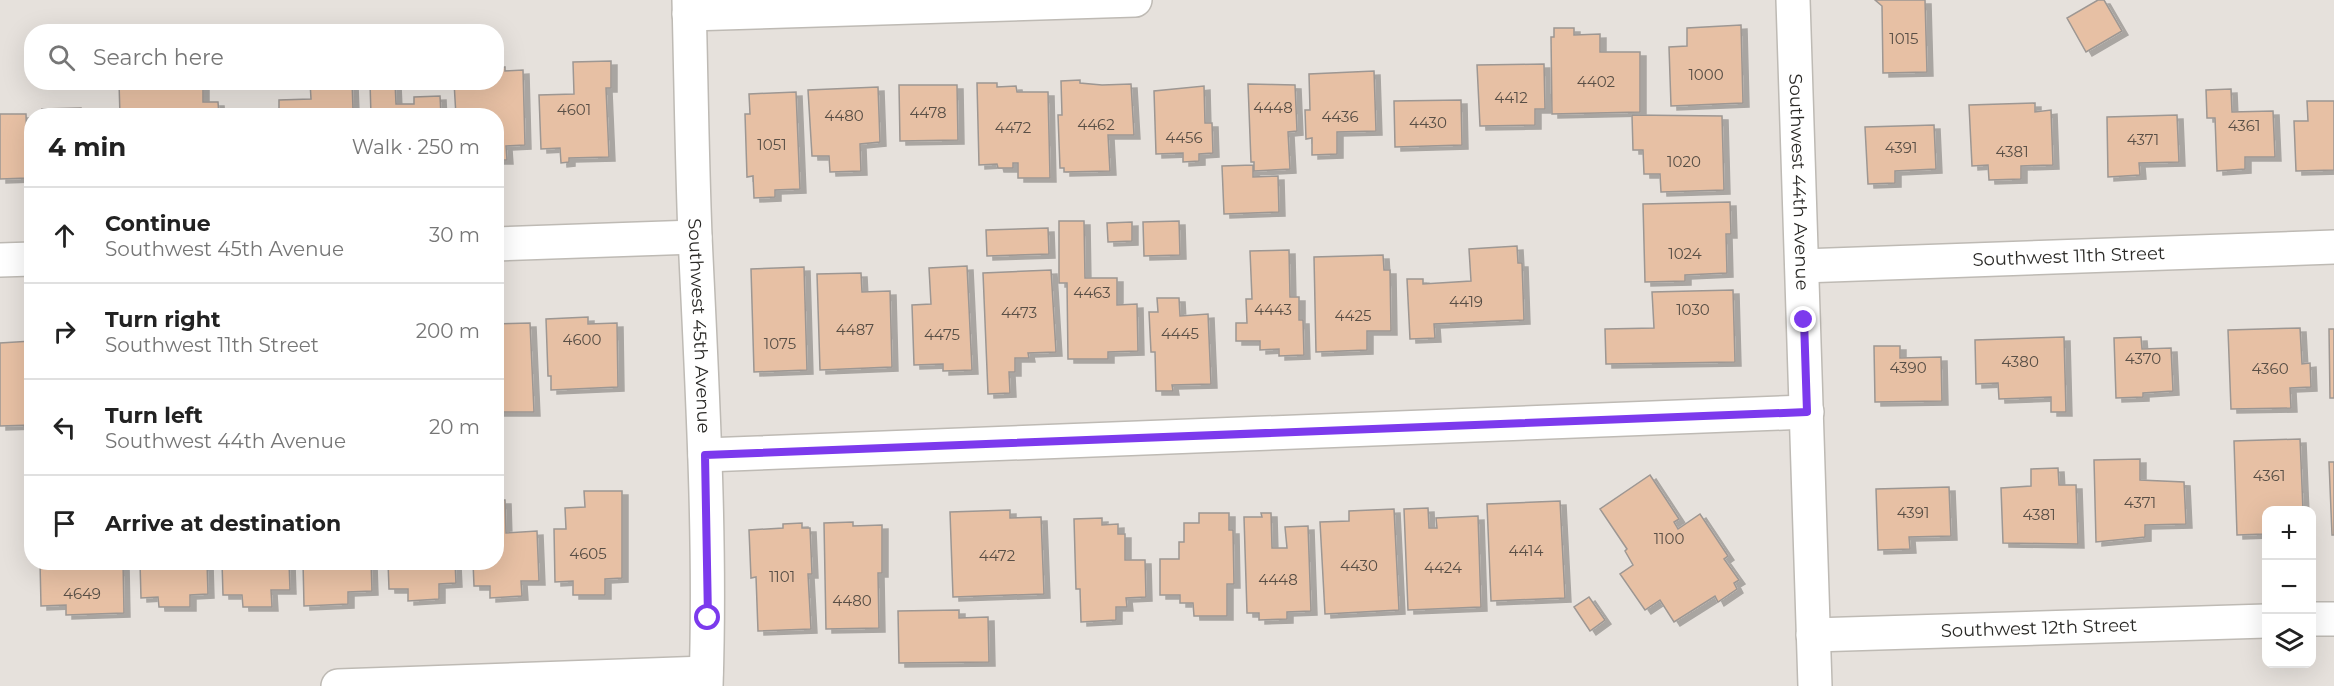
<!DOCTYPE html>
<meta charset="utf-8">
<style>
:root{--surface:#fff;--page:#f6f6f6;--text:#222;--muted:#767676;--line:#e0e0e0}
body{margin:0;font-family:Montserrat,sans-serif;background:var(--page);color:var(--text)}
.controls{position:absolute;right:18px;bottom:18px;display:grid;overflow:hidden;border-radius:12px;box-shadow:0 6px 24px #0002}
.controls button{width:54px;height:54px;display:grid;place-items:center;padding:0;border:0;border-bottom:2px solid var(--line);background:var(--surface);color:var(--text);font:30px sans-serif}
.stop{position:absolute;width:18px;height:18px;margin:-14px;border:4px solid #7c3aed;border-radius:50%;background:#fff}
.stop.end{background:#7c3aed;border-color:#fff;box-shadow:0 2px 6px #0008}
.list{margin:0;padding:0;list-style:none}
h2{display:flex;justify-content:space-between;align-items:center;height:78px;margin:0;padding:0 24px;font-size:26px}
h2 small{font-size:20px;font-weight:400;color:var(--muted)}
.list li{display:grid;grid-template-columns:39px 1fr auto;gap:18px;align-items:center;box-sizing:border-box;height:96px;padding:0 24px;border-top:2px solid var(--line)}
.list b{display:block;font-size:22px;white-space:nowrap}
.list p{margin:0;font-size:20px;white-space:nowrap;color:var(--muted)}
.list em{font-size:20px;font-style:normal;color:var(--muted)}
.icon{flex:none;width:33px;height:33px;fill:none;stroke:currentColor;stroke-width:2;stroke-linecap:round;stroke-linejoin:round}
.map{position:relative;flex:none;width:2334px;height:686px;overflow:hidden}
.search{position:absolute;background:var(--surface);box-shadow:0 6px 24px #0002;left:24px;top:24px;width:480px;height:66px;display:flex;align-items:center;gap:15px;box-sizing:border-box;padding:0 21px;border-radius:24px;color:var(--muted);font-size:22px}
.panel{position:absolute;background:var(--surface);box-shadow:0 6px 24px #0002;left:24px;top:108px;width:480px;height:462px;border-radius:24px}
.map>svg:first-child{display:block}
</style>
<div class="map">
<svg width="2334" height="686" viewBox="0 0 2334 686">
<defs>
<filter id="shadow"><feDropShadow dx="6" dy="4" stdDeviation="0" flood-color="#0004"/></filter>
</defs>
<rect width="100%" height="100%" fill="#e6e1dc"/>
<path fill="#e7c0a4" stroke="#9d9793" stroke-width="1.5" filter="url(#shadow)" d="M1875,0H1925L1927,72L1883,73L1882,6Z
M2098,0H2104L2122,31L2086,52L2067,18Z
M1741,25L1743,103L1671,106L1669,47L1687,46V28Z
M1554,28H1574V35L1600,34V52H1640V112L1552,114L1551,37H1554Z
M611,61V88H606L609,157L569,158V162L561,163L560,148L541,149L539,95L574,94L573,62Z
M1544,64L1545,109H1535V125L1480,126L1477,65Z
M496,67H505V71L523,70L525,145L506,146L507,160H496V116H456L454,82H496Z
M1374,71L1376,131L1337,132V154L1312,155V138L1306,139L1305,110H1310L1309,74Z
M1080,80V83L1102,85L1131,84L1134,135H1108L1110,171L1064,172V168H1060L1058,115H1062L1061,81Z
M119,82H203V102H218L219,116H120Z
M310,82H352L353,109L333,110V116H279V100L311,99Z
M370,82H395L396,104H414V97L440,96L441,116H371Z
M977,83H997V87L1016,86L1017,92H1048L1050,178H1018V163H1013V168H998L997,164L979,165Z
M1248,84L1295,85L1297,131L1288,132L1290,169L1254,171V162H1251Z
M899,85H957L958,140L900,141Z
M1204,86L1205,123H1212L1213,153L1199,154V161L1183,162V153L1156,154L1154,91Z
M878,87L880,142L860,144L861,171L830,172L829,156H812L808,90Z
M2231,89L2232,112L2273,111L2275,157H2245V169L2217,171L2215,118H2207L2206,90Z
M796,92L800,189L775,190V197L754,198L753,176L747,177L745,114H750L749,94Z
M1461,100L1462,145L1395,147L1394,101Z
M2307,101H2334V170L2296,171L2294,121H2308Z
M2035,103V112L2051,110L2053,165L2021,166V179L1989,180L1988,165L1972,166L1969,105Z
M81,108V116H42V109Z
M0,114H26L28,178L0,179Z
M1632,115L1722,116L1724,190L1661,192L1660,174H1644L1643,150H1633Z
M2177,115L2179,162L2139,163L2140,175L2108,177L2107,117Z
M1934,125L1936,169L1895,171V183L1868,184L1865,127Z
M1253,165V177L1278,176L1279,212L1224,214L1222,166Z
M1730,202L1731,234H1726L1727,273L1685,275V281L1645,282L1643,204Z
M1059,221H1084L1085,278H1117V305L1137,304L1138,351L1108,352V359H1068L1067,283H1059Z
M1179,221L1180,255L1144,256L1143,222Z
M1132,222V241L1108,242L1107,223Z
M1048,228L1049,254L987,256L986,230Z
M1517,246L1518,263H1522L1524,320L1434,324L1435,338L1410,339L1407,279H1423V284L1471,281L1469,249Z
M1289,250L1290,297H1299V320H1303L1304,355L1279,356V349L1260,350V341H1236V323H1247L1246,299H1252L1250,251Z
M1383,255L1384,270H1390L1391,331H1367V350L1316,352L1314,257Z
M967,266L972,370L943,371V364L914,365L912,305L931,304L929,268Z
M804,267L807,370L754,372L751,269Z
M1051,270L1056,352L1028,353L1029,358H1015V372H1009L1010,393L988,394L983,273Z
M861,273L862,292L890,291L892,367L820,370L817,274Z
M1733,290L1735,362L1606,364L1605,329L1654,328L1652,292Z
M1157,298H1179L1180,316L1208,314L1211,384L1172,385L1173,391H1156L1155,352H1151L1149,312H1158Z
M588,317V324L617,323L618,387L551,390V376H548L546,319Z
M530,323L534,412H496V324Z
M2300,328L2302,364L2310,363L2311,387L2290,388L2291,408L2231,409L2228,330Z
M2329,329H2334V398H2330Z
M2064,337L2066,412H2051V397L1999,399L1998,383L1976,384L1975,340Z
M2141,337L2142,349L2171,348L2173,391L2143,393V397L2116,398L2114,338Z
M32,341V425L0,426V343Z
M1874,346H1900V358L1941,357L1942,401L1875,402Z
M2300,439L2303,510H2266L2264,534L2237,535L2234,441Z
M2140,459V480L2184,482L2186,524L2145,525V537L2096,542L2094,460Z
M2329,462H2334V535H2332Z
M2058,468L2059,485H2076L2078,544L2003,543L2001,488L2031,486V469Z
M1650,475L1679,519L1674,522L1678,529L1700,514L1728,556L1724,559L1739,580L1734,583L1737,589L1718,602L1715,596L1674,622L1660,600L1645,610L1620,574L1633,565L1625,551L1627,549L1600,509Z
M1949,487L1951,536L1909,537L1910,549L1878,550L1876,489Z
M584,491H622V578L605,579V595H573V581L555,582L554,529H566L565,508L585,507Z
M496,500H505L506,533L537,531L539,581H521L522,596L490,598V586H474L473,562H496Z
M1560,501L1565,598L1491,601L1487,504Z
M1428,508L1429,528H1437L1436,518L1478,516L1481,607L1408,610L1404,509Z
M1394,509L1399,610L1325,614L1320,522L1349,521V511Z
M1010,510V518L1041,517L1044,594L953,597L950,512Z
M1199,513H1229V530H1233L1234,584H1227V616H1194L1193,603H1180V595H1160V559H1179V542H1184V523H1199Z
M1261,513H1271L1272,548H1287L1285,527L1308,526L1311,611L1287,612V619L1259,620V613H1247L1244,517H1262Z
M1102,518V525L1118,524V534H1125V560H1145L1146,597L1126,598L1127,607H1116V620L1081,622L1080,589H1076L1074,519Z
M853,522V526L882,525V573H878L879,628L826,629L824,523Z
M802,523V528H810L812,574H808L811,629L758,631L756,577L751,578L749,530L783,528V524Z
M40,562H123L124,613L66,615V605L41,606Z
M140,562H207L208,594L190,595V607H159L158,597L141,598Z
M222,562H289L290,590H271L272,607H243L242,595H223Z
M303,562H371L372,591L348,592V604L304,606Z
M388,562H455L456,583L439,584V599L408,601V589H389Z
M1589,597L1605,620L1590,631L1574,607Z
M959,610V618L988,617L989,662L899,663L898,611Z"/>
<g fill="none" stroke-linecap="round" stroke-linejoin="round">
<g stroke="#bebab4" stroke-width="36">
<g id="minor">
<path id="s1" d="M689,0C691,79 692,158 695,236C702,386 711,536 706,686"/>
<path id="s2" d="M1793,0L1815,686"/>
<path d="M689,14L1135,0"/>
<path d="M496,244L695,237"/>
<path d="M0,260L32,259"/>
<path id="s3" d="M1802,266L2334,247"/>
<path d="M705,455L1807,412"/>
<path d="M2312,619H2334"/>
<path id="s4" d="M1813,635L2266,621"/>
<path d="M338,686L706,673"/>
</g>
</g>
<use href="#minor" stroke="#fff" stroke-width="33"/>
</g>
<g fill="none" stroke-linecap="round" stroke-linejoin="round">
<path stroke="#7c3aed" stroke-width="8" d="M708,618L705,455L1807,412L1804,320"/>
</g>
<g text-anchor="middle" stroke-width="4.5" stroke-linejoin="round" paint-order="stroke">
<g font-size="15" fill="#594f46">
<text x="1904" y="44">1015</text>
<text x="1706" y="80">1000</text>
<text x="1596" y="87">4402</text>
<text x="1511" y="103">4412</text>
<text x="1273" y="113">4448</text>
<text x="574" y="115">4601</text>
<text x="928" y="118">4478</text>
<text x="844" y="121">4480</text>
<text x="1340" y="122">4436</text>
<text x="1428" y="128">4430</text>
<text x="1096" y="130">4462</text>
<text x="2244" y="131">4361</text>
<text x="1013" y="133">4472</text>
<text x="1184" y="143">4456</text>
<text x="2143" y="145">4371</text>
<text x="772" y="150">1051</text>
<text x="1901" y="153">4391</text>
<text x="2012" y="157">4381</text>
<text x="1684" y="167">1020</text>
<text x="1685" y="259">1024</text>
<text x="1092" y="298">4463</text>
<text x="1466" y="307">4419</text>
<text x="1273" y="315">4443</text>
<text x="1693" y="315">1030</text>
<text x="1019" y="318">4473</text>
<text x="1353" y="321">4425</text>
<text x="855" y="335">4487</text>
<text x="1180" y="339">4445</text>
<text x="942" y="340">4475</text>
<text x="582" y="345">4600</text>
<text x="780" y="349">1075</text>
<text x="2143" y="364">4370</text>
<text x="2020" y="367">4380</text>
<text x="1908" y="373">4390</text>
<text x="2270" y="374">4360</text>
<text x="2269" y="481">4361</text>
<text x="2140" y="508">4371</text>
<text x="1913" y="518">4391</text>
<text x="2039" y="520">4381</text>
<text x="1669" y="544">1100</text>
<text x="1526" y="556">4414</text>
<text x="588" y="559">4605</text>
<text x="997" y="561">4472</text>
<text x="1359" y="571">4430</text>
<text x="1443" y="573">4424</text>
<text x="782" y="582">1101</text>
<text x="1278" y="585">4448</text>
<text x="82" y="599">4649</text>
<text x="852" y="606">4480</text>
</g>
<g font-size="18" fill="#2a2926" stroke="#fff">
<text dy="6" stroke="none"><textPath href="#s2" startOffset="182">Southwest 44th Avenue</textPath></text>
<text dy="6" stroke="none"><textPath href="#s3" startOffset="267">Southwest 11th Street</textPath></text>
<text dy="6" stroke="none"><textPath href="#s1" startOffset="326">Southwest 45th Avenue</textPath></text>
<text dy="6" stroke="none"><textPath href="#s4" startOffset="226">Southwest 12th Street</textPath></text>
</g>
</g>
</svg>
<div class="controls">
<button>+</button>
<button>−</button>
<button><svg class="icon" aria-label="layers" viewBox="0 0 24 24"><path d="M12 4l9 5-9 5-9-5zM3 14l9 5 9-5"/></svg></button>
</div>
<div class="stop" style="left:708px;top:618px"></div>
<div class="stop end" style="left:1804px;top:320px"></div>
<div class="search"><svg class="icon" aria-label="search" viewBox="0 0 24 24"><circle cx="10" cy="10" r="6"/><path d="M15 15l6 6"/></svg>Search here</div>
<section class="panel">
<h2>4 min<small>Walk · 250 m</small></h2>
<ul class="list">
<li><svg class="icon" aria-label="ahead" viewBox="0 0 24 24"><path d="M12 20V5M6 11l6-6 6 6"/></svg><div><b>Continue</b><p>Southwest 45th Avenue</p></div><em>30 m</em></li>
<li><svg class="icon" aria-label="right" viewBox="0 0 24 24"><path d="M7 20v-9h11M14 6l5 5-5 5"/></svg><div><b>Turn right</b><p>Southwest 11th Street</p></div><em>200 m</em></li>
<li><svg class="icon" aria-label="left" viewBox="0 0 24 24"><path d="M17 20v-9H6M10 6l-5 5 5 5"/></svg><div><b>Turn left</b><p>Southwest 44th Avenue</p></div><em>20 m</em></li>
<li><svg class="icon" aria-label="arrive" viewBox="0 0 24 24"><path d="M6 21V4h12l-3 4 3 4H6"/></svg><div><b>Arrive at destination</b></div></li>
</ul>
</section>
</div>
